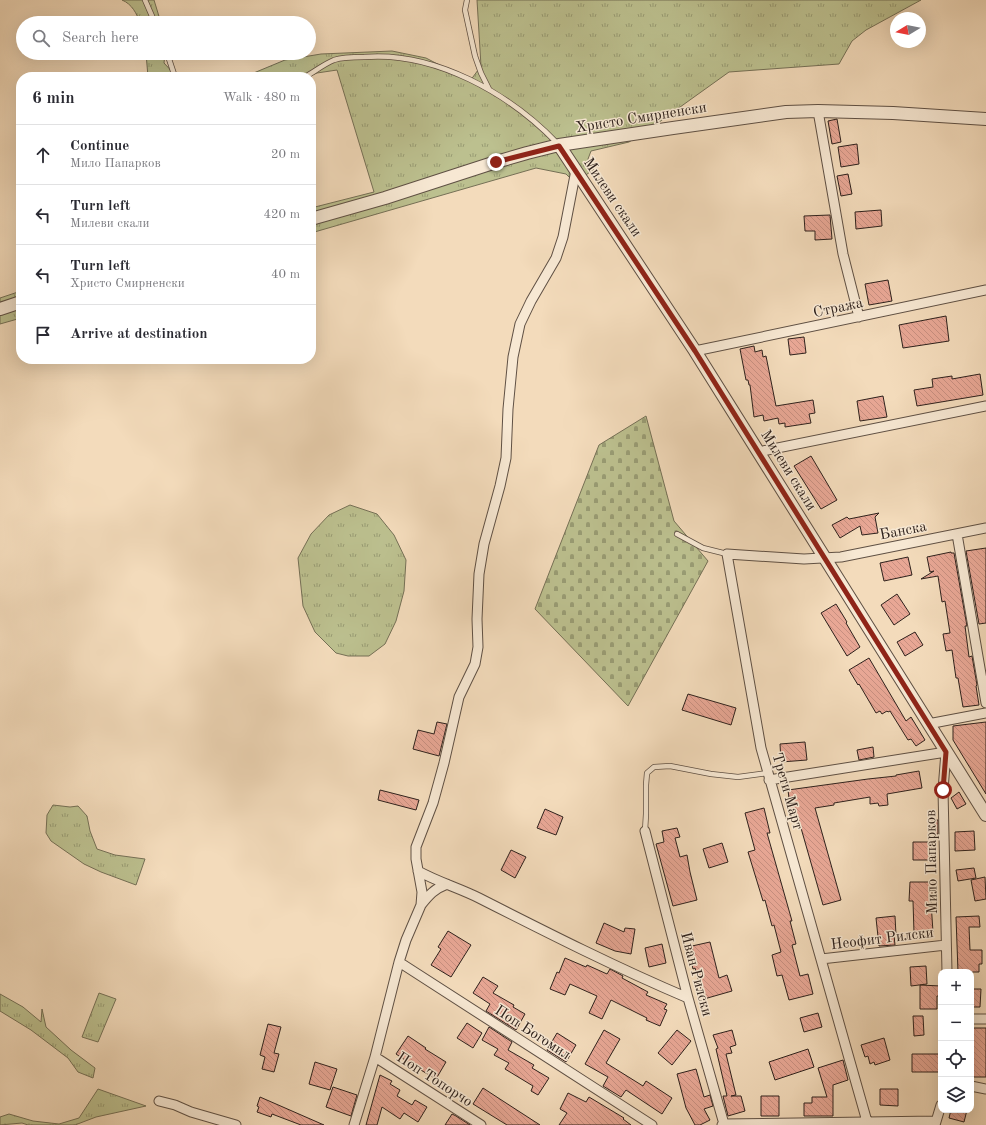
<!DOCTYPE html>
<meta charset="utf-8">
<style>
:root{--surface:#fff;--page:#f2f2f3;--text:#2b2b33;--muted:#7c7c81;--line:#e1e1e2}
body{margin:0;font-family:"Old Standard TT",serif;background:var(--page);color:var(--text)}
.controls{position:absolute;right:12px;bottom:12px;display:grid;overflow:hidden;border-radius:8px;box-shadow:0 4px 16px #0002}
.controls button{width:36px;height:36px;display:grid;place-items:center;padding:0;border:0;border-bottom:1px solid var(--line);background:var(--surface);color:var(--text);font:20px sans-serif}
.compass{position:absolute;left:890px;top:12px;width:36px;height:36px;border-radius:50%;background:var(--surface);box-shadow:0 4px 16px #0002;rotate:260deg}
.stop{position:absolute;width:12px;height:12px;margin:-9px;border:3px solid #8f2418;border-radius:50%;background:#fff}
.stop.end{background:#8f2418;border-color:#fff;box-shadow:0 1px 4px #0008}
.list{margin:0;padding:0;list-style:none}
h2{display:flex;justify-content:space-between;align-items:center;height:52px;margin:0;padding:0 16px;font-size:17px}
h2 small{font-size:13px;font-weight:400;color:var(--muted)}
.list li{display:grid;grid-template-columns:26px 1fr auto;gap:12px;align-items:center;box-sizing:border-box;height:60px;padding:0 16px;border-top:1px solid var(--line)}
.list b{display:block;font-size:15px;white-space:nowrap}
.list p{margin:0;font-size:13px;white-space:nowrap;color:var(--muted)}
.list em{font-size:13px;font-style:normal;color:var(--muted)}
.icon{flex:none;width:22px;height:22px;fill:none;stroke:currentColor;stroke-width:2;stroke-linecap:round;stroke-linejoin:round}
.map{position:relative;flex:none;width:986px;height:1125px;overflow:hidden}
.search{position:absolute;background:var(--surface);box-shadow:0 4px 16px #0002;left:16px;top:16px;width:300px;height:44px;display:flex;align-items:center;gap:10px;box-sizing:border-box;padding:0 14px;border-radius:22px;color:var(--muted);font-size:15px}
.panel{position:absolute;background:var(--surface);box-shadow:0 4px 16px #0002;left:16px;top:72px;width:300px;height:292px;border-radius:16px}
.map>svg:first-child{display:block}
</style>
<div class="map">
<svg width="986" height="1125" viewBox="0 0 986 1125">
<defs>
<pattern id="grass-tufts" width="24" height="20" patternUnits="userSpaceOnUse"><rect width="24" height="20" fill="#bcc08f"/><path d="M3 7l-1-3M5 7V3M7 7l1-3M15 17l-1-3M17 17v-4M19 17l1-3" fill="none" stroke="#999c74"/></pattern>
<pattern id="cemetery-stones" width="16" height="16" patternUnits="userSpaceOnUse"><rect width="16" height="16" fill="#bcc08f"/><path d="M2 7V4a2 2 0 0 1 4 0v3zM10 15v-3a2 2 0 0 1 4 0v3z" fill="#999c74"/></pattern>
<pattern id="building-back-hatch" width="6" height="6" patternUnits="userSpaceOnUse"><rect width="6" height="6" fill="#e8a795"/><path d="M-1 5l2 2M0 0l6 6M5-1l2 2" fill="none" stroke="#c78f80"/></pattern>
</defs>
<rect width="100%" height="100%" fill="#f3dbbb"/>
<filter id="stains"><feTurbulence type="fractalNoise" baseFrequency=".005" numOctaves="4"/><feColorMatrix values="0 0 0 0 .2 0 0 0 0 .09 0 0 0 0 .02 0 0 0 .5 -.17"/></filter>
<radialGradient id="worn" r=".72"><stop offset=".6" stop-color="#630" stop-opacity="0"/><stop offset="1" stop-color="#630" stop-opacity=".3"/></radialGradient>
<path fill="url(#grass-tufts)" stroke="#757056" d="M122,0H154L161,23H140C137,14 132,4 122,0Z
M477,0H921L866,30L852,41L839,64L729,72L648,130L629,142L591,151L588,159L589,167L594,169L575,183L566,174L536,168L311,233V208L374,192L337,70L317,73L308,77H244L285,60L321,54L392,51L426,58L470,81L481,66Z
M146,53H165L164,63L177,77H148Z
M21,291V318L0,324V298Z
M350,505L377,514L394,535L406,560L404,591L396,621L385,644L369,656H348L336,653L315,632L303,606L298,558L311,534L329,515Z
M53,805L70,807L78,806L87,816L90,831L97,849L115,855L145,859L136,885L101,872L84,864L51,841L46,833L47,815Z
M99,993L116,999L98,1042L82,1037Z
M0,994L23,1007L41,1022L42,1009L46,1027L71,1050L95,1068L93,1078L78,1072L68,1058L31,1030L0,1011Z
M98,1089L146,1106L96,1117L75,1125H28L22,1123L0,1125V1117L9,1114L33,1121L59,1124L79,1118Z"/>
<path fill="url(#cemetery-stones)" stroke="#757056" d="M646,416L674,521L708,561L628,706L535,609L599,445Z"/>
<path fill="url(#building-back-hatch)" stroke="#2e211c" d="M837,119L841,142L832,144L828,121Z
M857,144L859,164L841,167L838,147Z
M848,174L852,194L841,196L837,176Z
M881,210L882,226L856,229L855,212Z
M830,215L832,239L815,240V231H805L804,216Z
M888,280L892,301L869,305L865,284Z
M946,316L949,341L903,348L899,325Z
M804,337L806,353L790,355L788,339Z
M754,346L755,352L762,350L763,357L766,356L776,406L813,400L815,413L809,414L811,423L785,427V423L779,424L778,418L764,421L763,415L754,417L750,385H749L748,380H746L740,349Z
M980,374L983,395L917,406L914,390L933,387L932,379L952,376V379Z
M883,396L887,417L860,421L857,401Z
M811,456L837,500L821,509L794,466Z
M879,513L875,517L878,533L862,535L860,526L840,538L832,525L847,517L849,519Z
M986,548V623L979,624L966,551Z
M951,552V553H954L967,626H965L969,657L972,656L977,685L976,686L979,705L963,707L958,678H956L952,650L946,651L943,634L950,633L945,601L942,602L938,576L921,579L934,571L930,572L927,557Z
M908,557L912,575L884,581L880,563Z
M897,594L910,614L894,625L881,605Z
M836,604L847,622L846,623L860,647L847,656L821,613Z
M915,632L923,645L905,656L897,642Z
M869,658L906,721L911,717L925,740L916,746L911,739L908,740L890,711L888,712L887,711L882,714L880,711L876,713L859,684L858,685L849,670Z
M688,694L736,708L731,725L682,710Z
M437,722L447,724L439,756L413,749L418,730L434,734Z
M986,722V794L953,740V726Z
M805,742L807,760L781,762L780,744Z
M873,747L874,757L859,760L857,750Z
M919,771L922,788L887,794L888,805L879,806L878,803L870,804V797L834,803V805L815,808L841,900L823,905L797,814L791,815L788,790L868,779L896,776V775Z
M380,790L419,800L416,810L378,800Z
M959,792L966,804L957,809L951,798Z
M764,808L770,833H767L792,921H790L796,944L792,945L800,976L808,974L813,994L789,1000L782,975L777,976L772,955L781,952L774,925L772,926L765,900L763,901L748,852L755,850L745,813Z
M545,809L563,817L556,835L537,828Z
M929,820H938V834H930Z
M677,828L680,837L675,838L680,857L687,855L690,872L697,900L673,906L656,844L664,842L662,831Z
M974,831L975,850L955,851V832Z
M913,842H931L932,860H913Z
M722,843L728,862L709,868L703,849Z
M511,850L526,857L515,878L501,870Z
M974,868L976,878L958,881L956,870Z
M985,877L986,899L975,901L971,880Z
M910,882H933L931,902L933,932L914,933L913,901H909Z
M895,916L896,935H894L895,945L879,946L876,918Z
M979,916L980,927H969L970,950H982V964H979V972H958L956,917Z
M604,923L624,932L625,928L635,929L631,954L615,951L596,943Z
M448,931L471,945L451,977L431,965L441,949L438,947Z
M710,942L719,978L727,975L732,991L704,999L695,968L693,969L689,953L693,952L692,946Z
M662,944L666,963L649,967L645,948Z
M565,958L586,967L587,965L607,974L610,969L623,976L622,978L648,992L646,995L667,1004L664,1009L667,1010L660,1026L646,1020L647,1018L611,1000L602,1019L589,1013L597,996L570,984L565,995L550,989L557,972L559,973Z
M926,966L927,984L911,986L910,967Z
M483,977L498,986L493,993L514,1005L513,1007L525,1014L516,1030L486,1011L490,1004L473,993Z
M920,985L941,986V996H937V1009H920Z
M971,989H981L980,1007H971Z
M818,1013L822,1027L804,1032L800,1018Z
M913,1016H923L924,1035L914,1036Z
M467,1023L482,1033L473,1048L457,1038Z
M268,1024L281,1027L274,1053L279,1054L274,1072L262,1069L265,1057L260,1055Z
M489,1027L512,1042L508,1050L534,1065L532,1068L549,1078L538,1095L531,1091L533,1086L505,1069L509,1063L494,1055L498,1049L482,1040Z
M971,1028H986V1077H971Z
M604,1030L620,1039L606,1063L643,1086L646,1081L672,1098L662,1114L626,1090L621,1097L603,1086L608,1077L585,1064Z
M677,1030L691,1041L672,1065L658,1053Z
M732,1030L736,1045L730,1047L732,1053L726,1054L736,1095L731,1096H741L745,1111L728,1116L723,1096H727L716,1049L718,1048L713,1035Z
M557,1033L576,1045L566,1062L547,1050Z
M408,1036L426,1048L425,1049L446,1062L436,1079L414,1066L396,1054Z
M884,1038L890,1060L875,1065L874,1062L870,1064L868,1056L865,1057L861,1045Z
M808,1049L814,1067L775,1080L769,1062Z
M912,1054H941V1072H912Z
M843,1060L848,1080L833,1085V1116H804V1103H812V1097H827L818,1068Z
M315,1062L337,1069L330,1090L309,1084Z
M696,1069L704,1097L710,1095L713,1106L704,1109L710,1120L700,1125H695L686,1108L677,1074Z
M380,1075L392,1081L390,1084L400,1090L397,1096L412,1105L415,1100L427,1107L418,1122L404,1113L400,1119L382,1107L377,1125H366Z
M333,1087L357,1095L351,1116L326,1107Z
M483,1088L506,1103L540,1125H507L473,1104Z
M880,1089H898V1106L880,1105Z
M568,1093L586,1102L589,1097L624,1118L623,1119L631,1125H559L567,1113L560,1109Z
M761,1096H779V1116H761Z
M260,1097L324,1125H301L272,1114L271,1117L257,1112L259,1107L257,1106Z
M951,1110H967L964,1122L949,1118Z
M452,1114L456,1116L470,1125H445Z"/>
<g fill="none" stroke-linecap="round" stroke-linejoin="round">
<g stroke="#5f5044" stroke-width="6">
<path id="service" d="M145,0L155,23
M467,0L465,10L475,56L481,73L489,89
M167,53L175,77
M305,77C314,72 324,64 334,60C343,57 354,57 364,57C435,51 510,94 557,143
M677,534L703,548L727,554
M645,831L646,814V785L647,773L654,767L670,766L711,774L738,777L768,773"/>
</g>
<g stroke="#5f5044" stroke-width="11">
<path id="minor" d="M818,111L843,254L859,317
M695,351L986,290
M758,452L986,406
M957,534L986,703
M928,724L986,713
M769,780L946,752L943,790L947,972
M645,831L688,998L724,1124
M418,871C438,882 459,888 479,898C548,933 617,968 688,998
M421,905C429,895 434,889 447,884
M821,959L946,945
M399,962L652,1125
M971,1019H986
M375,1057L481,1125
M971,1086L986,1089
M159,1101L175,1105L191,1112L236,1125
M354,1125L375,1057L399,962L406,940L421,905L422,892L416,859V847L433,803L444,763L459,697L475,664L478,647L477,619L479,574L484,544L500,486L506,458L508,409L513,357L520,324L531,301L556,258L563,237L576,170
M722,1125L724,1124L936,1121
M868,1125L761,748L727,554L804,559L841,557L986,528
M935,1125L941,1105"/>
</g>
<g stroke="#5f5044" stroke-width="14">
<path id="tertiary" d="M559,145L695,351L986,815
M311,219L385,198L496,162L527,153L559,145L673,128L786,112L818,111L893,113L986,119
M0,309L21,302"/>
</g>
<use href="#service" stroke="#f7e8d3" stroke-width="4.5"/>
<use href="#minor" stroke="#f7e8d3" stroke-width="9"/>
<use href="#tertiary" stroke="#f7e8d3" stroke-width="12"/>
</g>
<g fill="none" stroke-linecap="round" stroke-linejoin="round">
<path stroke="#8f2418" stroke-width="5" d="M496,162L559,146L695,351L946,752L943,790"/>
</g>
<g text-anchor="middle" stroke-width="3" stroke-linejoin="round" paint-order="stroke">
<g font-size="15" fill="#2e211c" stroke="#f7e8d3">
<text transform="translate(641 117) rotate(-9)" y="5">Христо Смирненски</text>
<text transform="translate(613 197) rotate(56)" y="5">Милеви скали</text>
<text transform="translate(838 307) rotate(-12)" y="5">Стража</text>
<text transform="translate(789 470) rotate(58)" y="5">Милеви скали</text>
<text transform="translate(903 530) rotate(-11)" y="5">Банска</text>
<text transform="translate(788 791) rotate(74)" y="5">Трети Март</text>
<text transform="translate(931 862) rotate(-91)" y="5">Мило Папарков</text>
<text transform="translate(882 938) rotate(-7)" y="5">Неофит Рилски</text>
<text transform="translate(697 974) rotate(75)" y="5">Иван Рилски</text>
<text transform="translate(533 1032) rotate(33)" y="5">Поп Богомил</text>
<text transform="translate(435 1079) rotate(33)" y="5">Поп Топорчо</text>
</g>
</g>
<rect width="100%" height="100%" filter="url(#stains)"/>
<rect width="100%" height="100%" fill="url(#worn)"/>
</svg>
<div class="controls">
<button>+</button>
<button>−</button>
<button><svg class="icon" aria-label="locate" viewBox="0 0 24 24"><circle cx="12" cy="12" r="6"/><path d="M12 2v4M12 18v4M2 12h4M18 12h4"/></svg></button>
<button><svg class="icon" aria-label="layers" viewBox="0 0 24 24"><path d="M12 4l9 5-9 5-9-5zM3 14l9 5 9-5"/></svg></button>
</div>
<svg class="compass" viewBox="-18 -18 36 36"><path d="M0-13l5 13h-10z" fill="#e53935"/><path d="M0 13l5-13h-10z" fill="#7c7c81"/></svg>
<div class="stop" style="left:943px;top:790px"></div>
<div class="stop end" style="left:496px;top:162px"></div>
<div class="search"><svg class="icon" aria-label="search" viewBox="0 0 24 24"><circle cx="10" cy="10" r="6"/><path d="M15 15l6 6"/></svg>Search here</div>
<section class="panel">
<h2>6 min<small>Walk · 480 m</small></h2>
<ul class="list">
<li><svg class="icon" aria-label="ahead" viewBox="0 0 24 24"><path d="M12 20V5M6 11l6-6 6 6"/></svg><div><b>Continue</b><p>Мило Папарков</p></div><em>20 m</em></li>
<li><svg class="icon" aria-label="left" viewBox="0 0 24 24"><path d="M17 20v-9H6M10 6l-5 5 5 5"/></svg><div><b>Turn left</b><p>Милеви скали</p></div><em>420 m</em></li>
<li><svg class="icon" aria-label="left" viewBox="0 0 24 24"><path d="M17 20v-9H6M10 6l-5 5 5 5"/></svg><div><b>Turn left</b><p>Христо Смирненски</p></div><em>40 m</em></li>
<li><svg class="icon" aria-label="arrive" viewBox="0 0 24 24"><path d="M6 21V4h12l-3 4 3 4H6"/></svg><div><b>Arrive at destination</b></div></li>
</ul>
</section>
</div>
